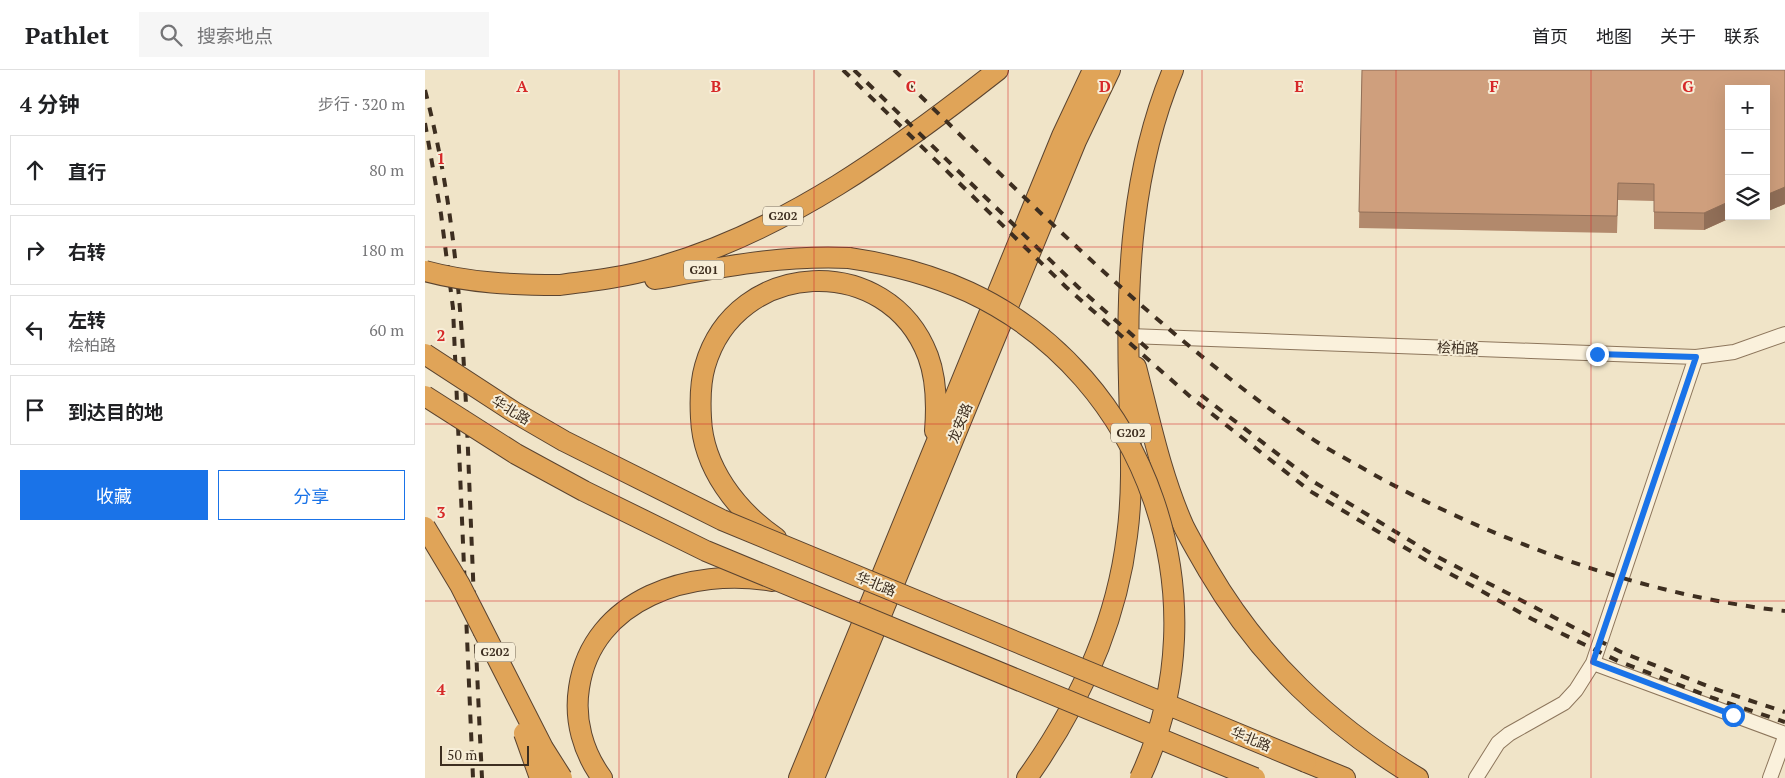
<!DOCTYPE html>
<html lang="zh">
<meta charset="utf-8">
<style>
:root{--surface:#fff;--page:#f6f6f6;--text:#202124;--muted:#757577;--line:#e0e0e0;--accent:#1a73e8}
body{margin:0;font-family:"PT Serif","Noto Sans SC",serif;background:var(--page);color:var(--text)}
.controls{position:absolute;right:15px;top:15px;display:grid;overflow:hidden;border-radius:0px;box-shadow:0 5px 20px #0002}
.controls button{width:45px;height:45px;display:grid;place-items:center;padding:0;border:0;border-bottom:1px solid var(--line);background:var(--surface);color:var(--text);font:25px sans-serif}
.scale{position:absolute;left:15px;bottom:12px;width:89px;box-sizing:border-box;padding-left:5px;border:2px solid #3d2e20;border-top:0;font-size:14px;line-height:18px;white-space:nowrap;color:#3d2e20;-webkit-text-stroke:4px #f7eed8;paint-order:stroke}
.stop{position:absolute;width:15px;height:15px;margin:-11px;border:4px solid #1a73e8;border-radius:50%;background:#fff}
.stop.end{background:#1a73e8;border-color:#fff;box-shadow:0 1px 5px #0008}
.list{margin:0;padding:0;list-style:none}
h2{display:flex;justify-content:space-between;align-items:center;height:65px;margin:0;padding:0 20px;font-size:21px}
h2 small{font-size:16px;font-weight:400;color:var(--muted)}
.list li{display:grid;grid-template-columns:32px 1fr auto;gap:15px;align-items:center;box-sizing:border-box;height:70px;margin:0 10px 10px;padding:0 10px;border:1px solid var(--line);border-radius:0px}
.list b{display:block;font-size:19px;white-space:nowrap}
.list p{margin:0;font-size:16px;white-space:nowrap;color:var(--muted)}
.list em{font-size:16px;font-style:normal;color:var(--muted)}
.actions{display:flex;gap:10px;padding:15px 20px}
.actions a{flex:1;padding:11px 0;border:1px solid var(--accent);border-radius:0px;text-align:center;font-size:18px;color:var(--accent)}
.actions .main{background:var(--accent);color:#fff}
.icon{flex:none;width:28px;height:28px;fill:none;stroke:currentColor;stroke-width:2;stroke-linecap:round;stroke-linejoin:round}
.map{position:relative;flex:none;width:1360px;height:708px;overflow:hidden}
header{display:flex;align-items:center;gap:30px;box-sizing:border-box;height:70px;padding:0 25px;background:var(--surface);border-bottom:1px solid var(--line)}
header strong{font-size:24px}
nav{display:flex;gap:28px;margin-inline-start:auto;font-size:18px}
.search{width:350px;height:45px;background:var(--page);display:flex;align-items:center;gap:12px;box-sizing:border-box;padding:0 18px;border-radius:0px;color:var(--muted);font-size:19px}
main{display:flex}
aside{flex:1;background:var(--surface)}
.map>svg:first-child{display:block}
</style>
<header>
<strong>Pathlet</strong>
<div class="search"><svg class="icon" aria-label="search" viewBox="0 0 24 24"><circle cx="10" cy="10" r="6"/><path d="M15 15l6 6"/></svg>搜索地点</div>
<nav><a>首页</a><a>地图</a><a>关于</a><a>联系</a></nav>
</header>
<main>
<aside>
<h2>4 分钟<small>步行 · 320 m</small></h2>
<ul class="list">
<li><svg class="icon" aria-label="ahead" viewBox="0 0 24 24"><path d="M12 20V5M6 11l6-6 6 6"/></svg><div><b>直行</b></div><em>80 m</em></li>
<li><svg class="icon" aria-label="right" viewBox="0 0 24 24"><path d="M7 20v-9h11M14 6l5 5-5 5"/></svg><div><b>右转</b></div><em>180 m</em></li>
<li><svg class="icon" aria-label="left" viewBox="0 0 24 24"><path d="M17 20v-9H6M10 6l-5 5 5 5"/></svg><div><b>左转</b><p>桧柏路</p></div><em>60 m</em></li>
<li><svg class="icon" aria-label="arrive" viewBox="0 0 24 24"><path d="M6 21V4h12l-3 4 3 4H6"/></svg><div><b>到达目的地</b></div></li>
</ul>
<div class="actions"><a class="main">收藏</a><a>分享</a></div>
</aside>
<div class="map">
<svg width="1360" height="708" viewBox="0 0 1360 708">
<rect width="100%" height="100%" fill="#f0e4c8"/>
<g fill="none" stroke-linecap="round" stroke-linejoin="round">
<g stroke="#8d765c" stroke-width="16">
<path id="minor" d="M704,266L1271,287L1309,282L1360,264
M1168,593L1360,664
M1051,708L1073,673L1084,664L1139,633L1151,620L1168,593L1271,287
M1345,708L1360,667"/>
</g>
<g stroke="#5b4430" stroke-width="22">
<path id="highway" d="M230,209C298,197 355,185 424,188
M134,215C167,211 202,207 234,197C361,161 471,80 573,0
M711,297C725,351 736,406 759,457C766,471 775,486 783,500C835,589 905,655 993,708
M351,468C312,441 278,398 276,348C275,330 275,313 280,296C311,188 463,181 503,286C512,310 512,336 510,361
M881,692L920,708
M177,708C158,682 149,650 154,618C167,528 267,497 347,511
M374,708L637,66L668,0
M389,708L651,71L685,0
M602,708C654,635 691,556 702,466C709,415 705,364 704,312C701,207 707,98 748,0"/>
</g>
<use href="#minor" stroke="#faf1dc" stroke-width="14"/>
<use href="#highway" stroke="#e0a458" stroke-width="20"/>
<path stroke="#3d2e20" stroke-width="4" stroke-dasharray="9 9" stroke-linecap="butt" d="M418,0L641,217L768,329L885,421L1004,492L1107,549L1193,591L1288,628L1360,652
M429,0L653,217L723,279
M469,0C602,130 732,263 886,368C905,381 926,391 946,403C1069,471 1220,526 1360,541
M0,20C33,146 39,276 44,406C48,507 52,607 57,708
M0,53L16,144L28,238L48,708
M776,325L889,412L1007,484L1196,582L1290,619L1360,642"/>
<g stroke="#5b4430" stroke-width="22" stroke-linecap="butt">
<path id="highway-bridge" d="M424,188C465,194 505,204 544,222C724,306 799,530 715,708
M0,201C44,213 89,215 134,215
M0,284L89,342L139,371L297,450L881,692
M0,326L91,384L159,421L281,481L830,708
M0,457L35,515L118,678L137,708
M99,663L115,708"/>
</g>
<use href="#highway-bridge" stroke="#e0a458" stroke-width="20"/>
</g>
<path fill="#b2896c" d="M937,0H1360V134L1341,142V19H1304V146H1332L1328,148L1301,150L1279,160L1229,159V131L1193,130L1192,163L934,158Z"/>
<path fill="#916f58" d="M1360,117V134L1341,142V125Z
M1301,133V150L1279,160V143Z"/>
<path fill="#cf9f7d" stroke="#916f58" d="M937,0H1360V117L1341,125V19H1304V133H1301L1279,143L1229,142V114L1193,113L1192,146L934,142Z"/>
<g fill="none" stroke-linecap="round" stroke-linejoin="round">
<path stroke="#1a73e8" stroke-width="6" d="M1172,284L1271,287L1168,592L1308,645"/>
</g>
<path fill="none" stroke="#d62828" stroke-width="1" stroke-opacity="0.55" d="M194,0V708M389,0V708M583,0V708M777,0V708M971,0V708M1166,0V708M0,177H1360M0,354H1360M0,531H1360"/>
<g text-anchor="middle" stroke-width="4" stroke-linejoin="round" paint-order="stroke">
<g fill="#f7eed8" stroke="#756857" stroke-width="1">
<rect x="338" y="136.5" width="40" height="19" rx="4"/>
<rect x="259" y="190.5" width="40" height="19" rx="4"/>
<rect x="686" y="353.5" width="40" height="19" rx="4"/>
<rect x="50" y="572.5" width="40" height="19" rx="4"/>
</g>
<g font-size="12" font-weight="bold" fill="#3d2e20">
<text x="358" y="150">G202</text>
<text x="279" y="204">G201</text>
<text x="706" y="367">G202</text>
<text x="70" y="586">G202</text>
</g>
<g font-size="14" fill="#3d2e20" stroke="#f7eed8">
<text transform="translate(1033 278) rotate(2)" y="5">桧柏路</text>
<text transform="translate(86 340) rotate(31)" y="5">华北路</text>
<text transform="translate(535 353) rotate(-68)" y="5">龙安路</text>
<text transform="translate(451 514) rotate(22)" y="5">华北路</text>
<text transform="translate(826 669) rotate(22)" y="5">华北路</text>
</g>
</g>
<g font-size="16" text-anchor="middle" font-weight="bold" fill="#d62828" stroke="#f7eed8" stroke-width="4" stroke-linejoin="round" paint-order="stroke">
<text x="97" y="22">A</text>
<text x="291" y="22">B</text>
<text x="486" y="22">C</text>
<text x="680" y="22">D</text>
<text x="874" y="22">E</text>
<text x="1069" y="22">F</text>
<text x="1263" y="22">G</text>
<text x="16" y="94">1</text>
<text x="16" y="271">2</text>
<text x="16" y="448">3</text>
<text x="16" y="625">4</text>
</g>
</svg>
<div class="controls">
<button>+</button>
<button>−</button>
<button><svg class="icon" aria-label="layers" viewBox="0 0 24 24"><path d="M12 4l9 5-9 5-9-5zM3 14l9 5 9-5"/></svg></button>
</div>
<div class="scale">50 m</div>
<div class="stop" style="left:1308px;top:645px"></div>
<div class="stop end" style="left:1172px;top:284px"></div>
</div>
</main>
